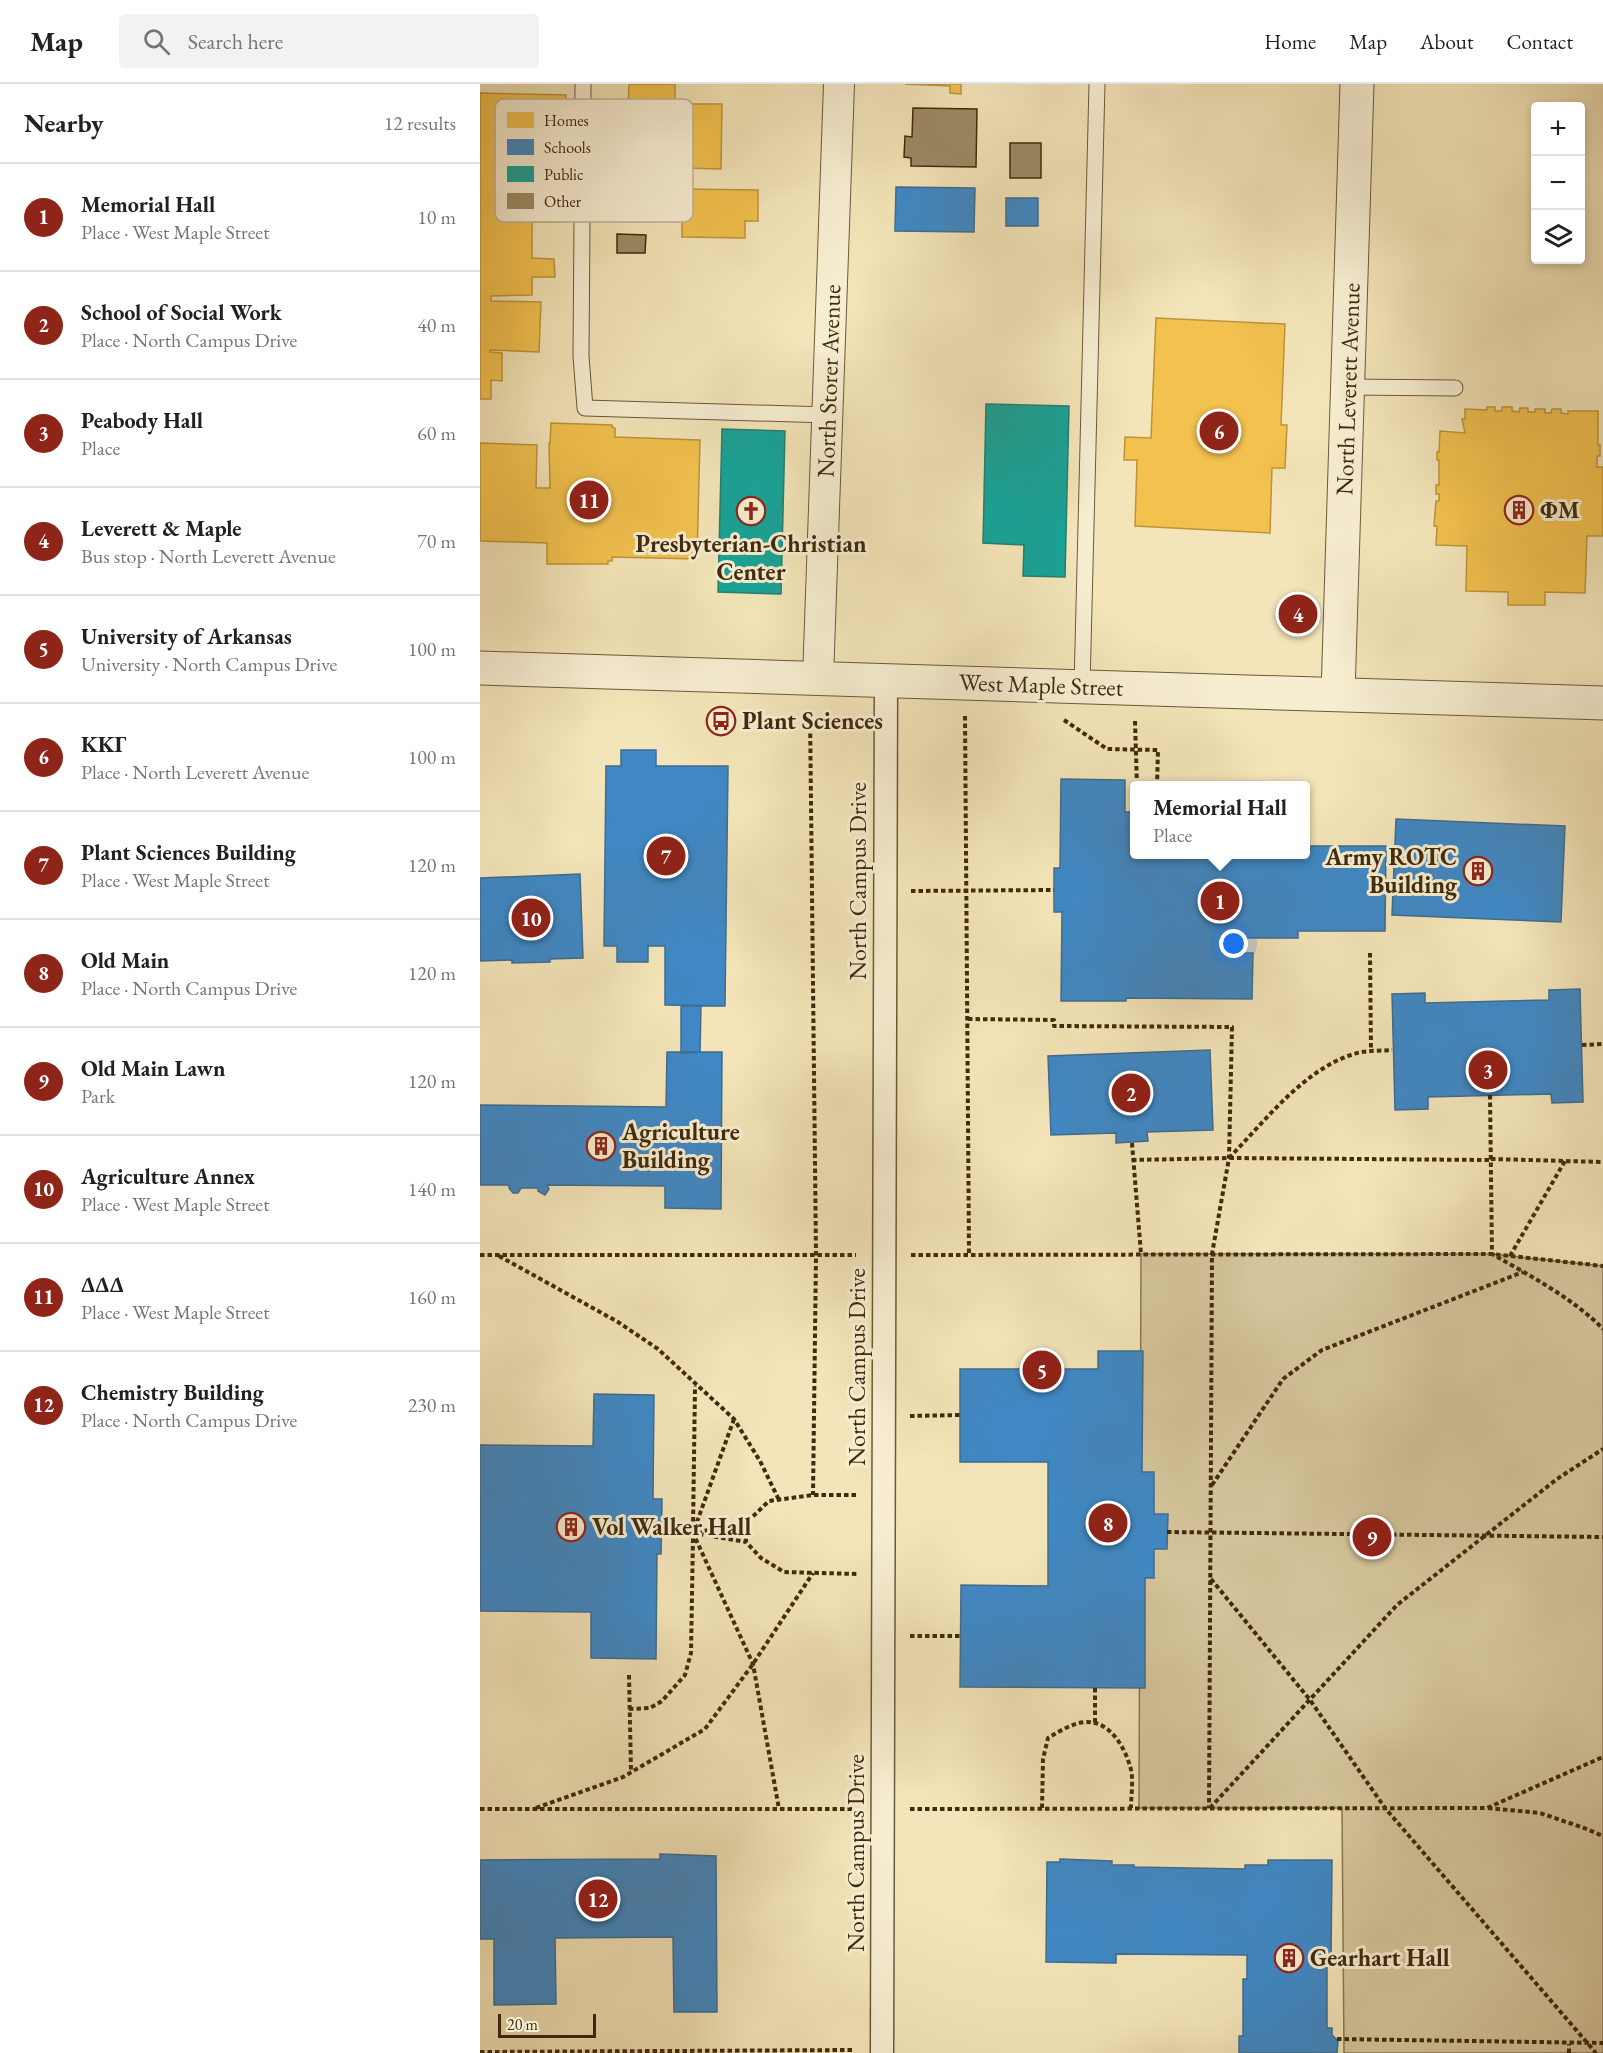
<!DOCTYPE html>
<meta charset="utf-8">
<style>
:root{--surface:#fff;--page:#f2f2f2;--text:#202124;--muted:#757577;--line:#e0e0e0;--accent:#8f2418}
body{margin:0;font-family:"EB Garamond",serif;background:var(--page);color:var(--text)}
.controls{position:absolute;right:18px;top:18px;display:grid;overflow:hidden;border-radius:6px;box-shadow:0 3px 9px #0003}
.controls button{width:54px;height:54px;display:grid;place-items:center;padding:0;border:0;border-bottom:2px solid var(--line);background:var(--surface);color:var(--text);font:30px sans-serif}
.scale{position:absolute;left:18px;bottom:15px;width:98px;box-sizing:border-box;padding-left:6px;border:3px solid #402a0d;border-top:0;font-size:16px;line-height:21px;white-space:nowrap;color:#402a0d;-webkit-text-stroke:4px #f7eed2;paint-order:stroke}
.you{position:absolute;left:754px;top:860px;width:21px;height:21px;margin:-15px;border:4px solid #fff;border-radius:50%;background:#1a73e8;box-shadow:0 0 0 9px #1a73e833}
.badge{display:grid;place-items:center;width:39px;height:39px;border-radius:50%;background:var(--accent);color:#fff;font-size:20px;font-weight:700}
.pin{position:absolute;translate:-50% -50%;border:3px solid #fff;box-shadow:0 2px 6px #0006}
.popup{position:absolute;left:650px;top:697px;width:180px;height:78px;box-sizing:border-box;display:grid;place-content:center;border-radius:6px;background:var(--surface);filter:drop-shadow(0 2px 4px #0005);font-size:20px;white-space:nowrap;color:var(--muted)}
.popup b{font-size:22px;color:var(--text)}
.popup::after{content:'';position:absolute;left:50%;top:100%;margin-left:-12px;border:12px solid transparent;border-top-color:var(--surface)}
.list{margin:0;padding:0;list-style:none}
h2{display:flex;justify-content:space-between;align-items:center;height:78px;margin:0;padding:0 24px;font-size:26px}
h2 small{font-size:20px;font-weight:400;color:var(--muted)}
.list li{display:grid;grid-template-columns:39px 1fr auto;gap:18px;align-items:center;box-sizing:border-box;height:108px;padding:0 24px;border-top:2px solid var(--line)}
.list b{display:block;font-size:22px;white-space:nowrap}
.list p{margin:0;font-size:20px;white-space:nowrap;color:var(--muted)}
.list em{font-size:20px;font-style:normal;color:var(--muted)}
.icon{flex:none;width:33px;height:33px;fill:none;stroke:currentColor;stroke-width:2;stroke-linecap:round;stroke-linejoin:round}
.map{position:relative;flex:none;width:1123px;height:1969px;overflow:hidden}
header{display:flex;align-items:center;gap:36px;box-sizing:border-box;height:84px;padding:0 30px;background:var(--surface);border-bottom:2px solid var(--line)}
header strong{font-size:28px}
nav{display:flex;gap:33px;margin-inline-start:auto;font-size:21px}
.search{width:420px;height:54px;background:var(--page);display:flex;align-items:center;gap:15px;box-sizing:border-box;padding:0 21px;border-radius:6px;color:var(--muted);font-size:22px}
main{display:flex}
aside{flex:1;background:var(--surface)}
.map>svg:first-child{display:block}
</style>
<header>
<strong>Map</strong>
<div class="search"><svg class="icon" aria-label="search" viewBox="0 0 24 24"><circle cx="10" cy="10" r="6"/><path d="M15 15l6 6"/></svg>Search here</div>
<nav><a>Home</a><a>Map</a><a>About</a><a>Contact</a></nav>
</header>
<main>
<aside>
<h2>Nearby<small>12 results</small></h2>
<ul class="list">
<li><span class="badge">1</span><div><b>Memorial Hall</b><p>Place · West Maple Street</p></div><em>10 m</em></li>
<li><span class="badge">2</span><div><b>School of Social Work</b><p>Place · North Campus Drive</p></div><em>40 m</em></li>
<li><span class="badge">3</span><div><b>Peabody Hall</b><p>Place</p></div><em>60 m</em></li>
<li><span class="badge">4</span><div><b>Leverett &amp; Maple</b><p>Bus stop · North Leverett Avenue</p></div><em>70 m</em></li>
<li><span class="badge">5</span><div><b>University of Arkansas</b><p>University · North Campus Drive</p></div><em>100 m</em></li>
<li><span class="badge">6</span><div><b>ΚΚΓ</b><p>Place · North Leverett Avenue</p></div><em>100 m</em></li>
<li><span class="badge">7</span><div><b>Plant Sciences Building</b><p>Place · West Maple Street</p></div><em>120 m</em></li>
<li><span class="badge">8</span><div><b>Old Main</b><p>Place · North Campus Drive</p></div><em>120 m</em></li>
<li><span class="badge">9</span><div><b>Old Main Lawn</b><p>Park</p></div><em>120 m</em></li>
<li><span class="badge">10</span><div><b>Agriculture Annex</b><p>Place · West Maple Street</p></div><em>140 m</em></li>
<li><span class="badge">11</span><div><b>ΔΔΔ</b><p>Place · West Maple Street</p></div><em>160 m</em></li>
<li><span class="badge">12</span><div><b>Chemistry Building</b><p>Place · North Campus Drive</p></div><em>230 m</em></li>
</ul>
</aside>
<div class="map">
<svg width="1123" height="1969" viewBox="0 0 1123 1969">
<rect width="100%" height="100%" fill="#f3e5b9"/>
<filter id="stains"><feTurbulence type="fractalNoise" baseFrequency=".00333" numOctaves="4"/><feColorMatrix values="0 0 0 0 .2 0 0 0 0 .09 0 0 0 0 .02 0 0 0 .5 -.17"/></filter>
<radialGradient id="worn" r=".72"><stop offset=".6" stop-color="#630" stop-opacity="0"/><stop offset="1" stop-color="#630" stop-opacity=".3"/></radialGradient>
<path fill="#d5c59c" stroke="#8a7854" stroke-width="1.5" d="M661,1170H1012L1123,1182V1969H864L862,1724H659Z"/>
<path fill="#f2c14e" stroke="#bd943a" stroke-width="1.5" d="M149,0H195V28L157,26V24H148Z
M425,0H481V10L470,9V2Z
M0,9L86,11L85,138H52V174L74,175L75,193H52V211L11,212V217L61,218L59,268L10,266V268L22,269V297L11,296V315H0Z
M204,20H242L241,85L204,84Z
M157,39H193V83H156V80H147V42H157Z
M202,105L278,106V137H265V154L202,153Z
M676,234L805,240L801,341H807L805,384H792L790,449L655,442L657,376H644L645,353L671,354Z
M1007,323H1015V327H1022V323H1032V327L1039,328L1040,324H1048V328H1055V325H1065V329H1071L1072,325H1081V329L1088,330V327H1118V361H1120V372H1117V383H1123V452H1107L1105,509L1065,508V521H1028V508L986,507L987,462L956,461L957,442H954L956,417H959V410H956V401H959V376H957V368H959L960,347L985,349L982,335H985V325L1007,326Z
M71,339L132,341V343L135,344V353L220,356L217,475L132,473V477H128V480H67V459L0,457V359L57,361L56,404H70L69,359H70Z"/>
<path fill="#3f88c5" stroke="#3f6c8e" stroke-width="1.5" d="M416,103L495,104L494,148L415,147Z
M526,114H558V142H526Z
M141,666H176V682H248L245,922L185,921V862H168V878H137V862H124L126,682H141Z
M581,695L645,696V728H654V770H825V762H906L905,847H818V854H763V869H773L772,915L646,914V917H581L582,828H574V784H580Z
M916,735L1085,742L1081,838L912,831Z
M100,790L103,874L70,875V878L32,879V876L0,877V794Z
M1100,905L1103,1018L1072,1019L1071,1010L948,1013V1025L915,1026L912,910L945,909V919L1069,916V906Z
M201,922H221L220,968L201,969Z
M730,966L733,1046L667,1048L668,1057L636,1059V1049L571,1051L568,972Z
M187,968H242L241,1125L185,1124V1102L67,1101L69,1105L65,1111L58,1107V1104H41L38,1109H33L29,1104V1101H0V1021L186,1023Z
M618,1267H663L662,1388H674V1430H688L687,1465H674V1494H665V1604L480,1603L481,1501L568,1502V1378H480V1285H618Z
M114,1310L174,1311L173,1415H182L181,1470H177L176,1575L111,1574V1528L0,1527V1361L113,1362Z
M180,1770L236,1772L237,1928H194L193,1853L75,1854L76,1920L14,1921V1855H0V1776L180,1775Z
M580,1775L632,1777V1781H654V1783L765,1785V1781H788V1776H852L851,1876H847V1944H852V1951L858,1957L857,1969H759V1952H763V1895H767V1871L636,1870V1879L566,1878L567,1778H580Z"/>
<path fill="#17a398" stroke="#237f6e" stroke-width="1.5" d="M506,320L589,322L585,493L543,492L544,461L503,459Z
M242,345L305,347L301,510L238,508Z"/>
<path fill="#9d8b66" stroke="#402a0d" stroke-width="1.5" d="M433,24L497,25L496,83L431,82V74L424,73L425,52L432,53Z
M530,59H561V94H530Z
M137,150L166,151L165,169H137Z"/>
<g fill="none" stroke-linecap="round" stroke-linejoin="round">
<g stroke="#6d5938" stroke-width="17">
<path id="service" d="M103,0L101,272L105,324L348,331
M868,303L975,304
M602,603L617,0"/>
</g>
<g stroke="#6d5938" stroke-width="25">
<path id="pedestrian" d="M402,1969L406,597"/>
</g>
<g stroke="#6d5938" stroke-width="32">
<path id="minor" d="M338,595L359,0"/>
</g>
<g stroke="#6d5938" stroke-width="35">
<path id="tertiary" d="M0,584L1123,619
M858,610L877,0"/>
</g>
<path stroke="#402a0d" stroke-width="4" stroke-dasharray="4.5 3" stroke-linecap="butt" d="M330,627L336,1171L333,1411
M485,632L489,1170
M584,636L627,665L678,666L677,702
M655,637L657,702
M431,807L574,806
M890,869L891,967
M488,935L574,936V942L752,943L749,1074L732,1170L729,1724
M1102,961L1123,960
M1010,1011L1012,1170C1049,1191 1094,1215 1123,1245
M652,1059L661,1170
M749,1074C785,1037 824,985 874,970C886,966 900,967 912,966
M1011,1075L1123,1078
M652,1076L749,1074L1009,1076
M0,1171H376
M431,1171L1012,1170L1123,1182
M19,1172L138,1238L178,1265L254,1335L280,1377L299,1416
M1030,1172L1085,1077
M430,1332L480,1331
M254,1335L213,1449L273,1580L299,1725
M732,1401L803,1295L842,1266L1043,1188
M376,1411H333L289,1417L266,1439V1458L281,1474L304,1488L377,1490
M266,1439L213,1449L266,1458
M213,1445L215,1302
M687,1448L1123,1453
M731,1495L830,1616L905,1724L1116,1969
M430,1552H480
M149,1591L151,1688
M615,1604V1640
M149,1625L170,1624L182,1617L205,1591L211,1569L213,1452
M56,1724L143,1693L225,1645L273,1580L333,1489
M562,1724L563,1675L568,1654C580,1647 594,1638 607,1638C630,1638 644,1662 650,1682C654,1694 651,1711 651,1724
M730,1724L917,1521L1077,1395L1123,1365
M1008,1724L1060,1729L1104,1744L1123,1752
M0,1725H374
M430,1725L1007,1724L1123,1673
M857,1955L1123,1959
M0,1968L374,1966
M1089,1969V1960"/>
<use href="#service" stroke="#f7eed2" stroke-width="15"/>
<use href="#pedestrian" stroke="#f7eed2" stroke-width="22"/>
<use href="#minor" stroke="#f7eed2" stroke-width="30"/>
<use href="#tertiary" stroke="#f7eed2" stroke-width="33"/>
</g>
<defs>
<g id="building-ring" transform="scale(1.5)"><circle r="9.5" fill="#f7eed2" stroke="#8f2418" stroke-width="1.5"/><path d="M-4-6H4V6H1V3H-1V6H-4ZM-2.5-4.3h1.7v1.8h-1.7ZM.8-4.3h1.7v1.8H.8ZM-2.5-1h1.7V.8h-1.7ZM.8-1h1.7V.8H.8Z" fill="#8f2418"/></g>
<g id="church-ring" transform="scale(1.5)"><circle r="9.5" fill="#f7eed2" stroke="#8f2418" stroke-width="1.5"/><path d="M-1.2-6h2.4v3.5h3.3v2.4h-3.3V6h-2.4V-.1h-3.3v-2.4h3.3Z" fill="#8f2418"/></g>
<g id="bus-ring" transform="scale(1.5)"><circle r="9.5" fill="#f7eed2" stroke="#8f2418" stroke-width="1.5"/><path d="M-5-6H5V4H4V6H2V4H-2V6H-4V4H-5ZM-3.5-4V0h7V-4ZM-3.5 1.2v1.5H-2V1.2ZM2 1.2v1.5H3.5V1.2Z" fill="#8f2418"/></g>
</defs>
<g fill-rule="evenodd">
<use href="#building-ring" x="1039" y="426"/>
<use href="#church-ring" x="271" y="427"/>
<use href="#bus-ring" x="241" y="637"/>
<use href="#building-ring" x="998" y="787"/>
<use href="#building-ring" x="121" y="1062"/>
<use href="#building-ring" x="91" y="1443"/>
<use href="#building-ring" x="809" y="1874"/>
</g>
<g text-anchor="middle" stroke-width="6" stroke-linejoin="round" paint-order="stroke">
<g font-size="24" fill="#402a0d" stroke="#f7eed2">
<text transform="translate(349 297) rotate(-88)" y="8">North Storer Avenue</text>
<text transform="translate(868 305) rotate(-88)" y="8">North Leverett Avenue</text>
<text transform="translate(561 601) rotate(2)" y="8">West Maple Street</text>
<text transform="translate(378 797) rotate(-90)" y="8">North Campus Drive</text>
<text transform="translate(377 1283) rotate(-90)" y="8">North Campus Drive</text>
<text transform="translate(376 1769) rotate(-90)" y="8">North Campus Drive</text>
</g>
<g font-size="24" font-weight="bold" fill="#402a0d" stroke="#f7eed2" text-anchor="start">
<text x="1060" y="434">ΦΜ</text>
<text x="271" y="468" text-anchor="middle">Presbyterian-Christian<tspan x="271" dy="28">Center</tspan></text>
<text x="262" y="645">Plant Sciences</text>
<text x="977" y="781" text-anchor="end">Army ROTC<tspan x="977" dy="28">Building</tspan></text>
<text x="142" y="1056">Agriculture<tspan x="142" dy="28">Building</tspan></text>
<text x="112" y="1451">Vol Walker Hall</text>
<text x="830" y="1882">Gearhart Hall</text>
</g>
</g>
<rect x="15" y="15" width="198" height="123" rx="9" fill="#f7eed2" stroke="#c0b397" stroke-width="1.5"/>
<rect x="27" y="28" width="27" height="16" fill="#f2c14e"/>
<rect x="27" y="55" width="27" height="16" fill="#3f88c5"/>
<rect x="27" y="82" width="27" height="16" fill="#17a398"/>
<rect x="27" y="109" width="27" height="16" fill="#9d8b66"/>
<g font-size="16" fill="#402a0d">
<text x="64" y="42">Homes</text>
<text x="64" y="69">Schools</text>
<text x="64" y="96">Public</text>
<text x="64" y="123">Other</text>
</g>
<rect width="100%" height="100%" filter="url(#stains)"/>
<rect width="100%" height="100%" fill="url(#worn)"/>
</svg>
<div class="controls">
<button>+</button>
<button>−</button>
<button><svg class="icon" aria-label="layers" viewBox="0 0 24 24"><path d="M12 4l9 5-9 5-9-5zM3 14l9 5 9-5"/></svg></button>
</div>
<div class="scale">20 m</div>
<div class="you"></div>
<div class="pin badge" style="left:740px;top:817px">1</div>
<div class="popup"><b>Memorial Hall</b>Place</div>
<div class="pin badge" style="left:651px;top:1009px">2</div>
<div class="pin badge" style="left:1008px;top:986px">3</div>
<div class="pin badge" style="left:818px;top:530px">4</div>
<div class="pin badge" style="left:562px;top:1286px">5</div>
<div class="pin badge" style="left:739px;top:347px">6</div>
<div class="pin badge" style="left:186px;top:772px">7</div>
<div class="pin badge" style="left:628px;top:1439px">8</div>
<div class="pin badge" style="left:892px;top:1453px">9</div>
<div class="pin badge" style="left:51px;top:834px">10</div>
<div class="pin badge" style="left:109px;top:416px">11</div>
<div class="pin badge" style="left:118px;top:1815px">12</div>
</div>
</main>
